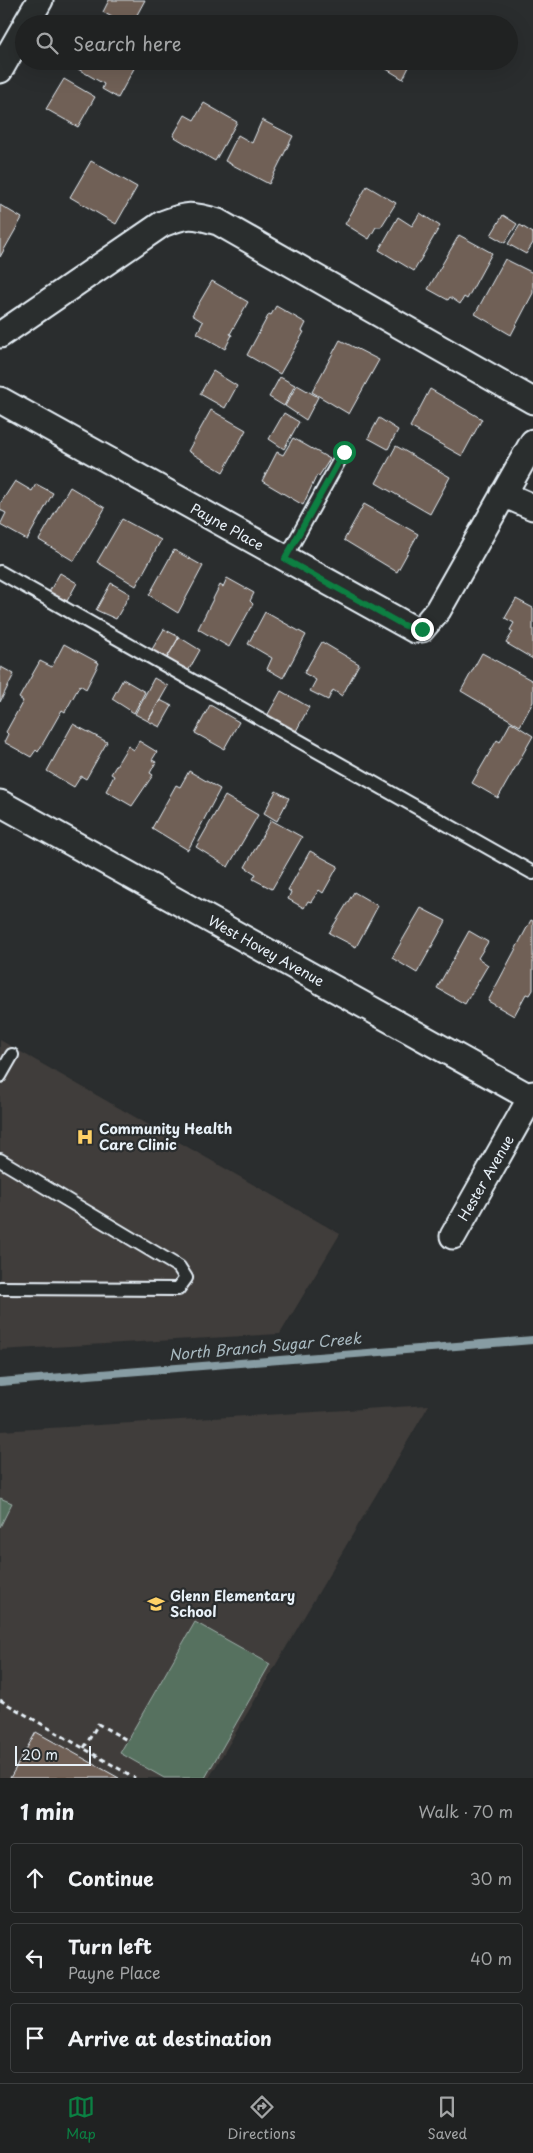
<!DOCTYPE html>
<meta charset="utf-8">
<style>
:root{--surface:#202222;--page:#2d2f2f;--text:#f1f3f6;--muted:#a2a4a5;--line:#3d3f40;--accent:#0b8043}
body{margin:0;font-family:"Playpen Sans",sans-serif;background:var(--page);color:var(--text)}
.scale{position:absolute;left:15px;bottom:12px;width:76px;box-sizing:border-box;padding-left:5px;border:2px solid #e8f1f8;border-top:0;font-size:14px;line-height:18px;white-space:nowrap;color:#e8f1f8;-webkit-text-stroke:4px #2a2d2e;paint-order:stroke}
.stop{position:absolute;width:15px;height:15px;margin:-11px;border:4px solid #0b8043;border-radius:50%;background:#fff}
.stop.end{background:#0b8043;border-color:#fff;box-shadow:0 1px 5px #0008}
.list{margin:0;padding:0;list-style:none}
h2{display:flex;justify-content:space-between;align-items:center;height:65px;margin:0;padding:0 20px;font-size:21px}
h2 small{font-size:16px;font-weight:400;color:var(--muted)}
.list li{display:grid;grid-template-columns:32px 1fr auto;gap:15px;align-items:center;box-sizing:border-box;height:70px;margin:0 10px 10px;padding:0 10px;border:1px solid var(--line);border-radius:5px}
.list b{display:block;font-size:19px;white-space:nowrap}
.list p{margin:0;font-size:16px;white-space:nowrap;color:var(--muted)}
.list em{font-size:16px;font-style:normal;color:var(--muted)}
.icon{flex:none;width:28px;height:28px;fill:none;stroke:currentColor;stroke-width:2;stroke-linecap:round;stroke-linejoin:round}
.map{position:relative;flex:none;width:533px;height:1778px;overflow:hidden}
.search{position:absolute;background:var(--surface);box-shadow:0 5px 20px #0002;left:15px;right:15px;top:15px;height:55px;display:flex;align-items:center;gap:12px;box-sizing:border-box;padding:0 18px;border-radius:28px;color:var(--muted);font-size:19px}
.sheet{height:305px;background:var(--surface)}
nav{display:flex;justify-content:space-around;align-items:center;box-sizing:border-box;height:70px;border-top:1px solid var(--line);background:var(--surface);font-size:14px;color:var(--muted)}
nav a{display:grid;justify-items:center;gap:2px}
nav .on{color:var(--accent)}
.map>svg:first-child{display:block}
</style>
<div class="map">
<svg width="533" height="1778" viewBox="0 0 533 1778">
<rect width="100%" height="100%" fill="#2a2d2e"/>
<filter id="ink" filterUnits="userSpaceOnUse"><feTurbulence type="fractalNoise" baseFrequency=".02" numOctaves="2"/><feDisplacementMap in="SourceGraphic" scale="10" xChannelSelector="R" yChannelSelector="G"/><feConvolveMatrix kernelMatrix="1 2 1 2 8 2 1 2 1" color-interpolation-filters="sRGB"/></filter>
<g filter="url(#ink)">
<path fill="#3f3c3a" d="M0,1040L340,1234L280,1334L0,1350Z
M429,1405L209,1778H0V1431Z"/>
<path fill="#57715f" stroke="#a0b1ac" d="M0,1498L12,1503L0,1527Z
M195,1622L270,1664L205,1778H164L120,1753Z"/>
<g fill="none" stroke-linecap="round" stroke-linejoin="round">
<path stroke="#879ca3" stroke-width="8" d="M0,1382L533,1340"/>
</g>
<path fill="#706057" stroke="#e8f1f8" d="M109,0H145L132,24H124L103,12Z
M73,61H138L118,98L102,89L104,84L71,65Z
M373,61H412L403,79Z
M64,79L95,97L78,127L46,109Z
M204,103L237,122L215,161L173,136L185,115L194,120Z
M262,120L293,136L269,184L225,161L238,135L252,143Z
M91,161L137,187L116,224L70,197Z
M367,186L396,203L381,227H376L369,239L345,224Z
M0,205L22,218L0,257Z
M420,213L440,226L414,271L379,250L398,217L412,226Z
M503,215L517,224L505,243L491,235Z
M520,225L533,233V243L526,254L508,244Z
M459,235L492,253L467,299L464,297L460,304L450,297L448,300L428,289Z
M505,259L533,273V293L511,335L475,314Z
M212,281L248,302L230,334L232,335L225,349L197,333L203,322L192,315Z
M276,306L306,323L302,331L304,332L280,374L247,355L269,314L271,315Z
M340,340L379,360L349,414L312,392Z
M213,371L237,386L225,408L200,394Z
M280,377L295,385L284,406L269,397Z
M297,385L318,397L306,420L285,406Z
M430,389L482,419L462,456L410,427Z
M211,410L246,430L223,472L188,451Z
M284,413L299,422L284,449L269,439Z
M379,418L398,430L388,449L368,438Z
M293,438L330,459L319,476L317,475L303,505L262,481L277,452L283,455Z
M396,446L450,477L430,514L376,483Z
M15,481L32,491L36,484L53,493L27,540L0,525L6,513L0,510V504Z
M70,487L105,508L74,561L39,540Z
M364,504L418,534L397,572L344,540Z
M122,519L161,540L136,586L97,562Z
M174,550L203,566L178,613L149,595Z
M60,573L77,583L67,601L49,592Z
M227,578L254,593L250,601L253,604L229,647L198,629L220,585L223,587Z
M111,583L130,594L116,619L96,610Z
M516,599L533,608V659L506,643L513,632L510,630L514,623L505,618Z
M265,612L306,635L283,678L267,669L272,658L248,644Z
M164,629L179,637L166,660L151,651Z
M179,637L200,650L187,673L165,661Z
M322,642L359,664L342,696L333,690L328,700L310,691L316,680L304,673Z
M64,644L99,663L86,689L80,685L65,712L62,710L38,752L36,750L31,757L4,742L8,734L6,732L23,701L19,698L40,661L52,667Z
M482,653L533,681V702L520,726L461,691Z
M1,667L14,674L0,702V669Z
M154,678L168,686L148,721L135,714Z
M123,679L145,692L134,713L112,699Z
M281,691L309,707L295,733L267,716Z
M160,700L172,706L160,727L148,721Z
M210,705L239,722L224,749L195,733Z
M511,722L533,736L498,798L472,783L497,740L500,742Z
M73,724L107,742L86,779L81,776L74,787L47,771Z
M139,741L157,752L152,760L156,762L150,773L153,775L132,806L106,791L114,776L111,774L128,746L134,750Z
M189,771L220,789L188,850L152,828L176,785L180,787Z
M276,791L289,798L277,821L264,813Z
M225,796L258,815L228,867L196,847Z
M271,820L302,837L272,889L253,879L256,874L245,867Z
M310,851L338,866L323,893L319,890L311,902L308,901L304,908L288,899L291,892L288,890Z
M354,892L378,906L356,947L329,933Z
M421,908L446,921L417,973L392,958Z
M531,920L533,921V990L530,995L526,994L514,1016L488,1001Z
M469,931L488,942L478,958L488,965L465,1004L437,988Z
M36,1732L119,1778H10Z"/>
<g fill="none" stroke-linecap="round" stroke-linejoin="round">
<g stroke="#e8f1f8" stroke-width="16">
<path id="lane" d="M285,559L344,452
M0,572L533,873
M0,1076L12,1055
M0,1160L179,1267L186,1278L178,1289L0,1288"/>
</g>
<g stroke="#e8f1f8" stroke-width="29">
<path id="street" d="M26,24L40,0
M0,70L24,28
M0,335L162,224C188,214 191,214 218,222L533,401
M0,400L415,630L422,629L438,610L533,442
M503,494L533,507
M0,803L533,1099
M453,1236L533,1094"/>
</g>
<path stroke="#e8f1f8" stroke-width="3" stroke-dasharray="5 4" stroke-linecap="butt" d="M0,1700L135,1778
M84,1748L98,1724L127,1740"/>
<use href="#lane" stroke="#2a2d2e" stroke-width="12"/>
<use href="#street" stroke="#2a2d2e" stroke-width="25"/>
</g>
</g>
<g fill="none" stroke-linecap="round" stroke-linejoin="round" filter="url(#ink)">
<path stroke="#0b8043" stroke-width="6" d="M344,452L285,559L401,624L415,630L422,629"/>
</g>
<defs>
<g id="hospital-bare" transform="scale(1.35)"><path d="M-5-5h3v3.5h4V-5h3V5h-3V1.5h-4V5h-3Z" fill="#ffd166" stroke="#2a2d2e" stroke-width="2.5" paint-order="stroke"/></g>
<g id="school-bare" transform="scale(1.35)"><path d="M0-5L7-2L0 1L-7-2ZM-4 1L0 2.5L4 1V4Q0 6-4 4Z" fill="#ffd166" stroke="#2a2d2e" stroke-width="2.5" paint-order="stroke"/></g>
</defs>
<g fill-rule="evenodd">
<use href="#hospital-bare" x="85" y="1137"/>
<use href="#school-bare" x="156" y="1604"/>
</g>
<g text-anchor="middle" stroke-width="4.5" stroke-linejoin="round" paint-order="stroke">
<g font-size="14" fill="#e8f1f8" stroke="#2a2d2e">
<text transform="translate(227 527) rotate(29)" y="5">Payne Place</text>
<text transform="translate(266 951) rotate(29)" y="5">West Hovey Avenue</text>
<text transform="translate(486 1178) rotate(-60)" y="5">Hester Avenue</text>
</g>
<g font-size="14" font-weight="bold" fill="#e8f1f8" stroke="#2a2d2e" text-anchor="start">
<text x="99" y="1134">Community Health<tspan x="99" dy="16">Care Clinic</tspan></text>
<text x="170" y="1601">Glenn Elementary<tspan x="170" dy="16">School</tspan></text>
</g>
<g font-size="15" font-style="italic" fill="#a8b9c0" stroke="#2a2d2e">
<text transform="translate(265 1347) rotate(-5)" y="5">North Branch Sugar Creek</text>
</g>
</g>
</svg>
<div class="scale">20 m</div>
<div class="stop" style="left:344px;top:452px"></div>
<div class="stop end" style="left:422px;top:629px"></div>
<div class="search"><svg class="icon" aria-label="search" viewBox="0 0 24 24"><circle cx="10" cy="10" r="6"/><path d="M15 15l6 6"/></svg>Search here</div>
</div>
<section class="sheet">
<h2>1 min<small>Walk · 70 m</small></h2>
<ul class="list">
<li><svg class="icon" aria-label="ahead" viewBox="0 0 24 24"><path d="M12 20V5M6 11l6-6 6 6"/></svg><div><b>Continue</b></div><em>30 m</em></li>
<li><svg class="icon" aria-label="left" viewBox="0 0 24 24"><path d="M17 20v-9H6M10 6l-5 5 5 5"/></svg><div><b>Turn left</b><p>Payne Place</p></div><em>40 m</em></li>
<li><svg class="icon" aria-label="arrive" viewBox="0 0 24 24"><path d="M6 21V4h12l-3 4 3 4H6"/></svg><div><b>Arrive at destination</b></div></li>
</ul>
</section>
<nav>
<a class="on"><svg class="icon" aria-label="map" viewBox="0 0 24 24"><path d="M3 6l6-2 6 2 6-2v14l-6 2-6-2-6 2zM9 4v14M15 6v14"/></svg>Map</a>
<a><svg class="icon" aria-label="directions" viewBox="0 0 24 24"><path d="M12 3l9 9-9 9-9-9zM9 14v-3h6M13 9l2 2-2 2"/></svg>Directions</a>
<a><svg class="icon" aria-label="saved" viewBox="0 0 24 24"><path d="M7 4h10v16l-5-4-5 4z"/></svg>Saved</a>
</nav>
